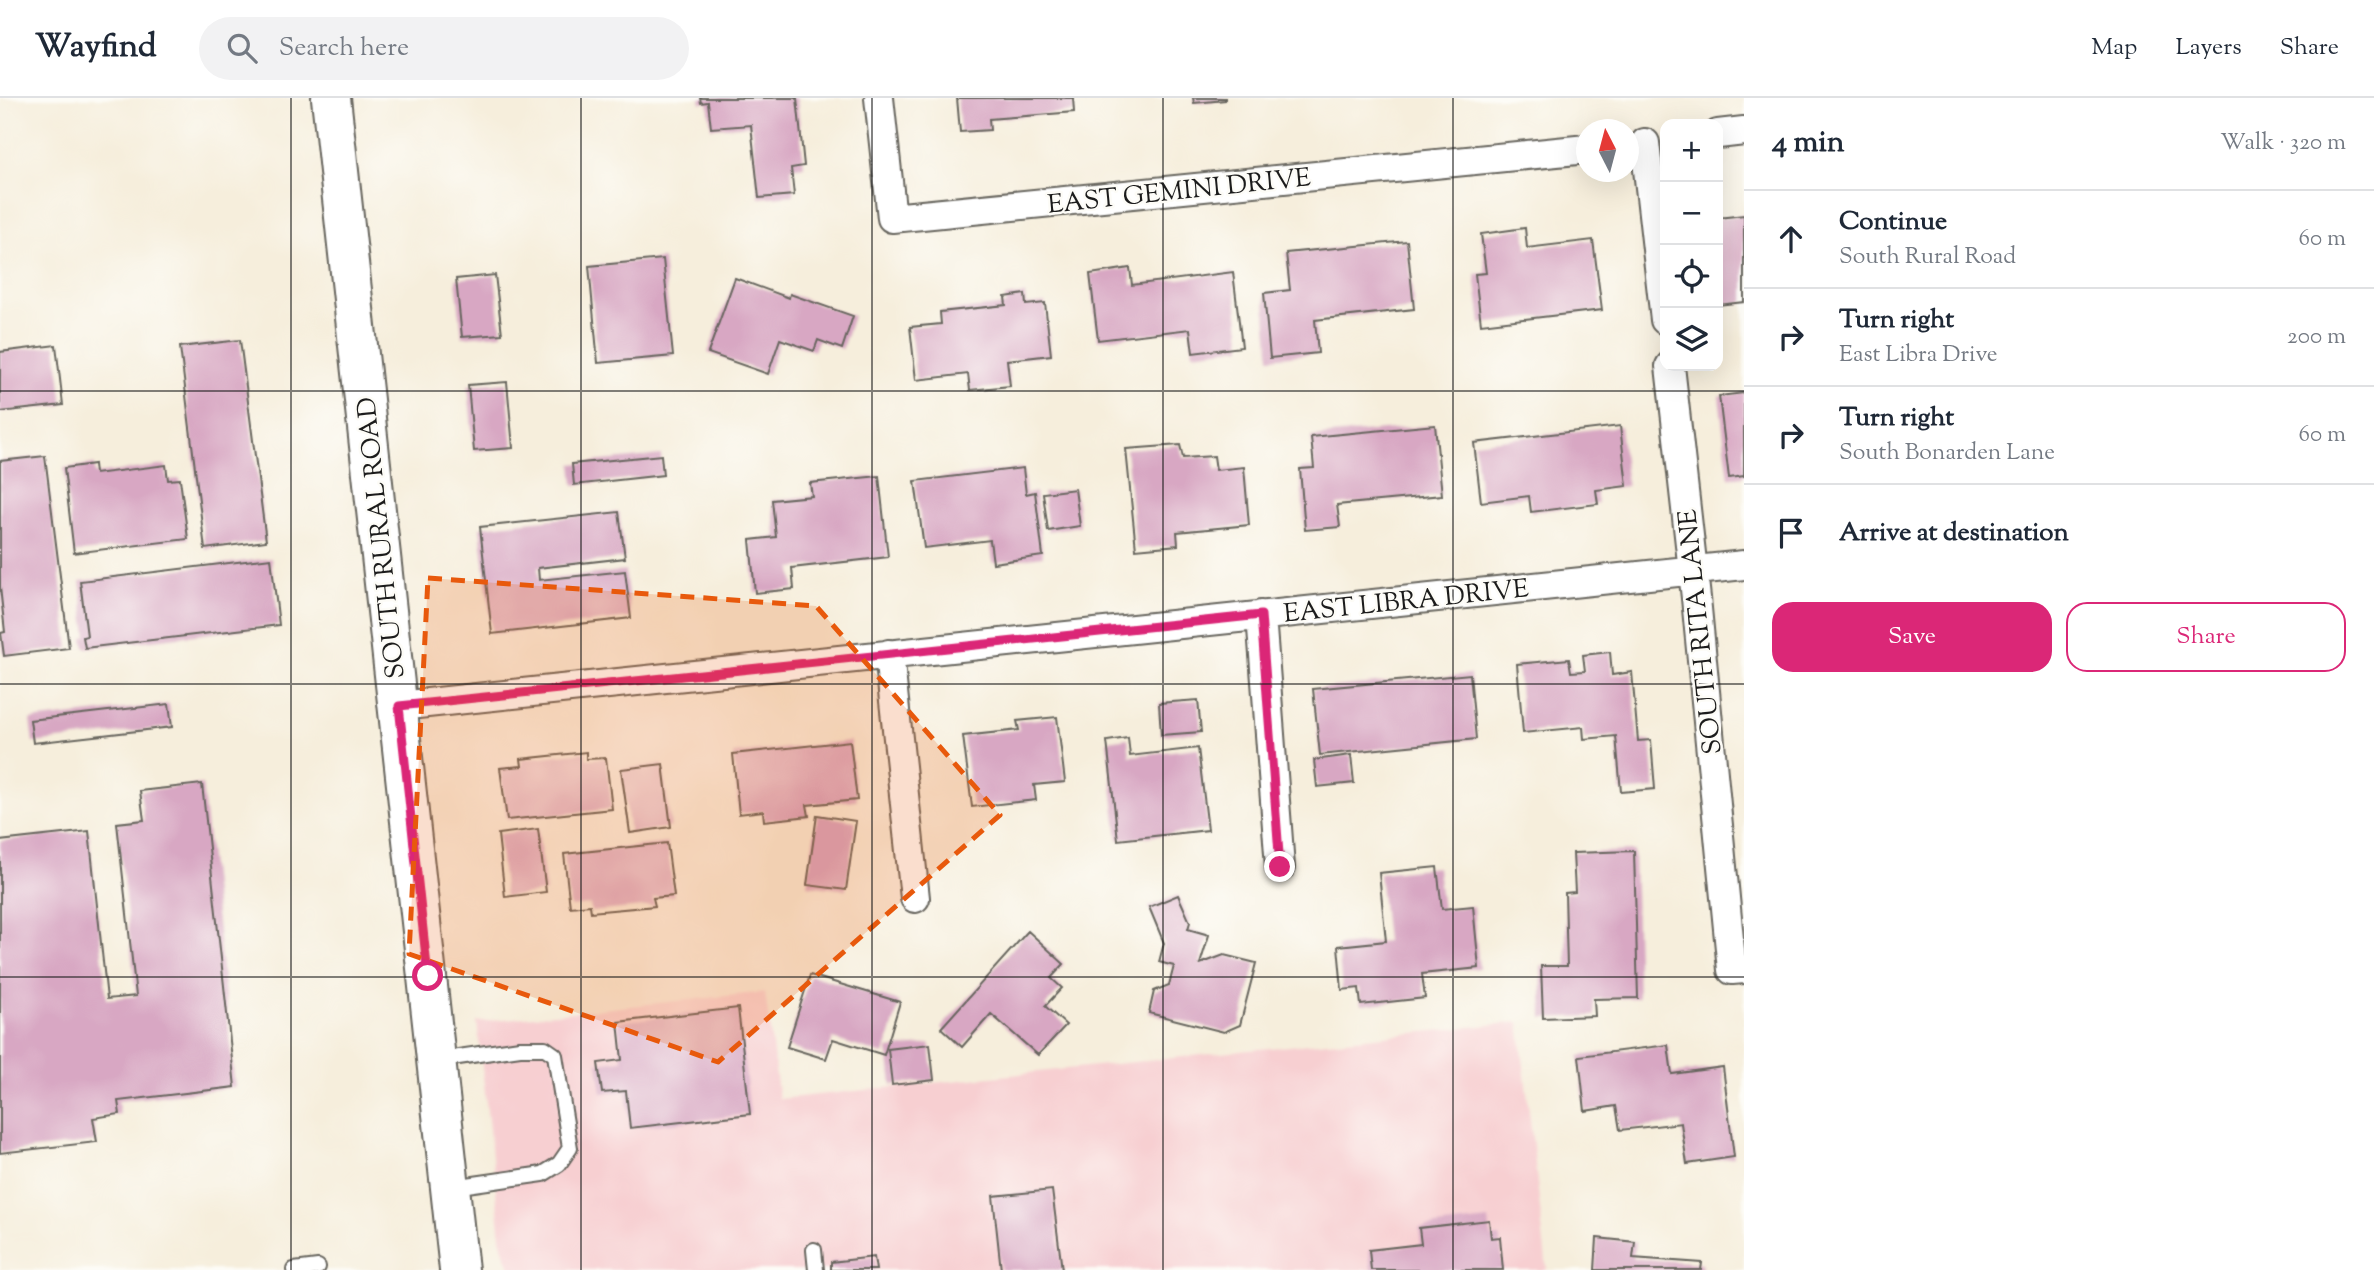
<!DOCTYPE html>
<meta charset="utf-8">
<style>
:root{--surface:#fff;--page:#f2f2f3;--text:#1f2937;--muted:#747a83;--line:#e0e1e3;--accent:#db2777}
body{margin:0;font-family:"Sorts Mill Goudy",serif;background:var(--page);color:var(--text)}
.controls{position:absolute;right:21px;top:21px;display:grid;overflow:hidden;border-radius:14px;box-shadow:0 7px 28px #0002}
.controls button{width:63px;height:63px;display:grid;place-items:center;padding:0;border:0;border-bottom:2px solid var(--line);background:var(--surface);color:var(--text);font:35px sans-serif}
.compass{position:absolute;left:1576px;top:21px;width:63px;height:63px;border-radius:50%;background:var(--surface);box-shadow:0 7px 28px #0002;rotate:354deg}
.stop{position:absolute;width:21px;height:21px;margin:-16px;border:5px solid #db2777;border-radius:50%;background:#fff}
.stop.end{background:#db2777;border-color:#fff;box-shadow:0 2px 7px #0008}
.list{margin:0;padding:0;list-style:none}
h2{display:flex;justify-content:space-between;align-items:center;height:91px;margin:0;padding:0 28px;font-size:30px}
h2 small{font-size:23px;font-weight:400;color:var(--muted)}
.list li{display:grid;grid-template-columns:46px 1fr auto;gap:21px;align-items:center;box-sizing:border-box;height:98px;padding:0 28px;border-top:2px solid var(--line)}
.list b{display:block;font-size:26px;white-space:nowrap}
.list p{margin:0;font-size:23px;white-space:nowrap;color:var(--muted)}
.list em{font-size:23px;font-style:normal;color:var(--muted)}
.actions{display:flex;gap:14px;padding:21px 28px}
.actions a{flex:1;padding:16px 0;border:2px solid var(--accent);border-radius:21px;text-align:center;font-size:24px;color:var(--accent)}
.actions .main{background:var(--accent);color:#fff}
.icon{flex:none;width:38px;height:38px;fill:none;stroke:currentColor;stroke-width:2;stroke-linecap:round;stroke-linejoin:round}
.map{position:relative;flex:none;width:1744px;height:1172px;overflow:hidden}
header{display:flex;align-items:center;gap:42px;box-sizing:border-box;height:98px;padding:0 35px;background:var(--surface);border-bottom:2px solid var(--line)}
header strong{font-size:33px}
nav{display:flex;gap:38px;margin-inline-start:auto;font-size:24px}
.search{width:490px;height:63px;background:var(--page);display:flex;align-items:center;gap:18px;box-sizing:border-box;padding:0 24px;border-radius:38px;color:var(--muted);font-size:26px}
main{display:flex}
aside{flex:1;background:var(--surface)}
.map>svg:first-child{display:block}
</style>
<header>
<strong>Wayfind</strong>
<div class="search"><svg class="icon" aria-label="search" viewBox="0 0 24 24"><circle cx="10" cy="10" r="6"/><path d="M15 15l6 6"/></svg>Search here</div>
<nav><a>Map</a><a>Layers</a><a>Share</a></nav>
</header>
<main>
<div class="map">
<svg width="1744" height="1172" viewBox="0 0 1744 1172">
<rect width="100%" height="100%" fill="#fdfcf7"/>
<filter id="ink" filterUnits="userSpaceOnUse"><feTurbulence type="fractalNoise" baseFrequency=".0143" numOctaves="2"/><feDisplacementMap in="SourceGraphic" scale="14" xChannelSelector="R" yChannelSelector="G"/><feConvolveMatrix kernelMatrix="1 2 1 2 8 2 1 2 1" color-interpolation-filters="sRGB"/></filter>
<filter id="wash" filterUnits="userSpaceOnUse"><feTurbulence type="fractalNoise" baseFrequency=".00686" numOctaves="4" result="noise"/><feDisplacementMap in="SourceGraphic" scale="28" xChannelSelector="R" yChannelSelector="G"/><feGaussianBlur stdDeviation="1.57" result="paint"/><feColorMatrix in="noise" values="0 0 0 0 0 0 0 0 0 0 0 0 0 0 0 0 0 1.4 0 .05"/><feComposite in="paint" operator="in"/></filter>
<g filter="url(#wash)">
<rect width="100%" height="100%" fill="#f6eedc"/>
<path fill="#f7cfd1" d="M765,894L779,1001L1519,924L1547,1172H511L502,1148L477,924Z"/>
<g id="blocks">
<path fill="#d8a7c3" d="M700,0H797L804,68L791,70L794,97L759,100L751,27L711,30L708,4L701,5Z
M957,0H1073L1074,14L989,21L990,32L960,34Z
M1193,0H1225V2L1194,5Z
M1744,117V204L1718,207V120Z
M1525,130L1527,150L1593,142L1602,212L1481,226L1475,176L1486,175L1481,136Z
M1407,143L1414,211L1315,222L1318,255L1270,260L1264,195L1290,192L1286,155Z
M663,161L673,258L598,265L589,168Z
M1130,170L1132,187L1233,174L1242,249L1193,255L1190,231L1098,242L1090,176Z
M495,177L502,236L462,239L456,181Z
M735,180L789,200L790,196L853,218L842,251L818,242L814,253L780,241L768,276L708,255Z
M1025,196L1026,207L1045,205L1051,257L1007,262L1010,288L970,292L968,276L916,282L910,229L941,226L940,214L1006,207L1005,199Z
M240,242L266,443L205,451L180,249Z
M56,247L63,307L0,314V254Z
M507,284L513,350L474,353L468,287Z
M1744,295V378L1729,380L1719,298Z
M1435,327L1442,397L1337,407L1340,429L1305,432L1300,371L1314,370L1311,339Z
M1620,328L1627,388L1596,392L1598,406L1531,414L1529,398L1481,404L1474,345Z
M1180,347L1183,360L1214,358L1216,372L1244,369L1249,427L1177,434L1178,447L1136,451L1126,351Z
M661,357L663,377L574,387L572,366Z
M45,358L69,550L4,558L1,535L5,534L0,489V363Z
M94,366L95,376L166,367L168,382L180,381L188,441L74,455L64,370Z
M1023,370L1026,396L1035,394L1043,458L993,465L990,442L924,450L915,383Z
M879,378L888,459L792,470L794,491L755,495L750,442L776,439L772,402L812,398L810,385Z
M1075,391L1080,428L1048,433L1043,395Z
M619,414L625,460L538,470L539,482L625,473L631,520L492,536L480,429Z
M271,460L279,527L85,550L83,539L87,538L80,483Z
M1610,554L1612,577L1632,574L1638,643L1651,642L1655,691L1621,694L1616,638L1584,641L1583,629L1523,635L1517,566L1569,561L1571,574L1585,573L1583,557Z
M1470,576L1476,641L1320,657L1313,591Z
M1198,602L1201,634L1161,637L1159,605Z
M169,606L172,629L33,645L30,622Z
M1057,619L1065,684L1034,687L1036,702L972,709L963,638L1019,632L1017,623Z
M1128,640L1130,658L1198,650L1208,732L1118,742L1107,643Z
M850,643L857,702L807,707L809,718L764,723L763,713L739,716L733,656Z
M586,654V661L606,660L612,711L507,722L500,670L522,668L521,661Z
M1351,657L1354,685L1317,689L1314,662Z
M663,666L671,729L630,735L621,671Z
M202,686L235,989L118,1003L120,1016L93,1020L97,1044L0,1055V743L89,733L107,901L136,898L117,725L144,722L140,693Z
M817,717L856,723L846,792L807,787Z
M538,731L546,794L505,799L498,736Z
M667,745L674,798L653,800L655,808L591,814L590,807L570,809L564,756Z
M1634,753L1638,900L1594,901L1595,918L1543,920L1541,868H1567L1565,795L1575,794L1573,755Z
M1437,769L1442,811L1473,808L1479,870L1422,876L1425,900L1361,907L1359,890L1342,892L1338,848L1386,843L1379,775Z
M1178,797L1190,824L1188,831L1209,837L1200,866L1224,857L1256,865L1240,927L1224,934L1149,915L1154,893L1169,887L1174,868L1159,864L1164,845L1149,809Z
M1028,833L1064,866L1051,880L1062,890L1045,908L1066,927L1038,957L991,916L962,949L941,930Z
M810,877L900,904L884,957L833,941L826,961L787,949Z
M738,910L750,1016L630,1030L626,993L602,995L598,965L622,962L618,924Z
M930,946L934,982L892,987L888,951Z
M1668,947L1672,976L1723,969L1734,1059L1687,1066L1681,1025L1620,1032L1616,1008L1585,1013L1579,958Z
M1052,1092L1062,1172H1001L993,1098Z
M1489,1122L1491,1140L1500,1139L1503,1172H1371L1369,1152L1421,1146L1419,1130Z
M1597,1140L1635,1144L1633,1160L1702,1165L1701,1172H1595Z
M874,1159L876,1172H831V1164Z"/>
</g>
</g>
<g filter="url(#ink)">
<use href="#blocks" fill-opacity="0" stroke="#68665f" stroke-width="2"/>
<g fill="none" stroke-linecap="round" stroke-linejoin="round">
<g stroke="#68665f" stroke-width="18">
<path id="lane" d="M438,962L520,950H545L555,957L570,1050L559,1066L543,1076L453,1089
M814,1152L816,1172
M294,1172L318,1169"/>
</g>
<g stroke="#68665f" stroke-width="32">
<path id="street" d="M879,0L892,120L1587,51
M1718,36L1744,33
M1645,45L1665,222
M1670,268L1696,500L1732,872L1744,871
M1261,517L1280,769
M889,556L915,800
M399,608L1744,467"/>
</g>
<g stroke="#68665f" stroke-width="42">
<path id="secondary" d="M331,0L459,1172"/>
</g>
<use href="#lane" stroke="#fff" stroke-width="14"/>
<use href="#street" stroke="#fff" stroke-width="28"/>
<use href="#secondary" stroke="#fff" stroke-width="38"/>
</g>
</g>
<g fill="none" stroke-linecap="round" stroke-linejoin="round" filter="url(#ink)">
<path stroke="#db2777" stroke-width="9" d="M428,878L399,608L1261,517L1280,769"/>
</g>
<path fill="#e8590c" fill-opacity="0.2" stroke="#e8590c" stroke-width="5" stroke-dasharray="14 9" stroke-linejoin="round" d="M428,480L816,508L1000,717L718,964L409,856Z"/>
<path fill="none" stroke="#1c1c1c" stroke-width="2" stroke-opacity="0.55" d="M291,0V1172M581,0V1172M872,0V1172M1163,0V1172M1453,0V1172M0,293H1744M0,586H1744M0,879H1744"/>
<g text-anchor="middle" stroke-width="5" stroke-linejoin="round" paint-order="stroke">
<g font-size="26" fill="#1c1c1c" stroke="#fdfcf7">
<text transform="translate(1179 92) rotate(-6)" y="9">EAST GEMINI DRIVE</text>
<text transform="translate(380 440) rotate(-96)" y="9">SOUTH RURAL ROAD</text>
<text transform="translate(1406 502) rotate(-6)" y="9">EAST LIBRA DRIVE</text>
<text transform="translate(1699 534) rotate(-96)" y="9">SOUTH RITA LANE</text>
</g>
</g>
</svg>
<div class="controls">
<button>+</button>
<button>−</button>
<button><svg class="icon" aria-label="locate" viewBox="0 0 24 24"><circle cx="12" cy="12" r="6"/><path d="M12 2v4M12 18v4M2 12h4M18 12h4"/></svg></button>
<button><svg class="icon" aria-label="layers" viewBox="0 0 24 24"><path d="M12 4l9 5-9 5-9-5zM3 14l9 5 9-5"/></svg></button>
</div>
<svg class="compass" viewBox="-18 -18 36 36"><path d="M0-13l5 13h-10z" fill="#e53935"/><path d="M0 13l5-13h-10z" fill="#747a83"/></svg>
<div class="stop" style="left:428px;top:878px"></div>
<div class="stop end" style="left:1280px;top:769px"></div>
</div>
<aside>
<h2>4 min<small>Walk · 320 m</small></h2>
<ul class="list">
<li><svg class="icon" aria-label="ahead" viewBox="0 0 24 24"><path d="M12 20V5M6 11l6-6 6 6"/></svg><div><b>Continue</b><p>South Rural Road</p></div><em>60 m</em></li>
<li><svg class="icon" aria-label="right" viewBox="0 0 24 24"><path d="M7 20v-9h11M14 6l5 5-5 5"/></svg><div><b>Turn right</b><p>East Libra Drive</p></div><em>200 m</em></li>
<li><svg class="icon" aria-label="right" viewBox="0 0 24 24"><path d="M7 20v-9h11M14 6l5 5-5 5"/></svg><div><b>Turn right</b><p>South Bonarden Lane</p></div><em>60 m</em></li>
<li><svg class="icon" aria-label="arrive" viewBox="0 0 24 24"><path d="M6 21V4h12l-3 4 3 4H6"/></svg><div><b>Arrive at destination</b></div></li>
</ul>
<div class="actions"><a class="main">Save</a><a>Share</a></div>
</aside>
</main>
